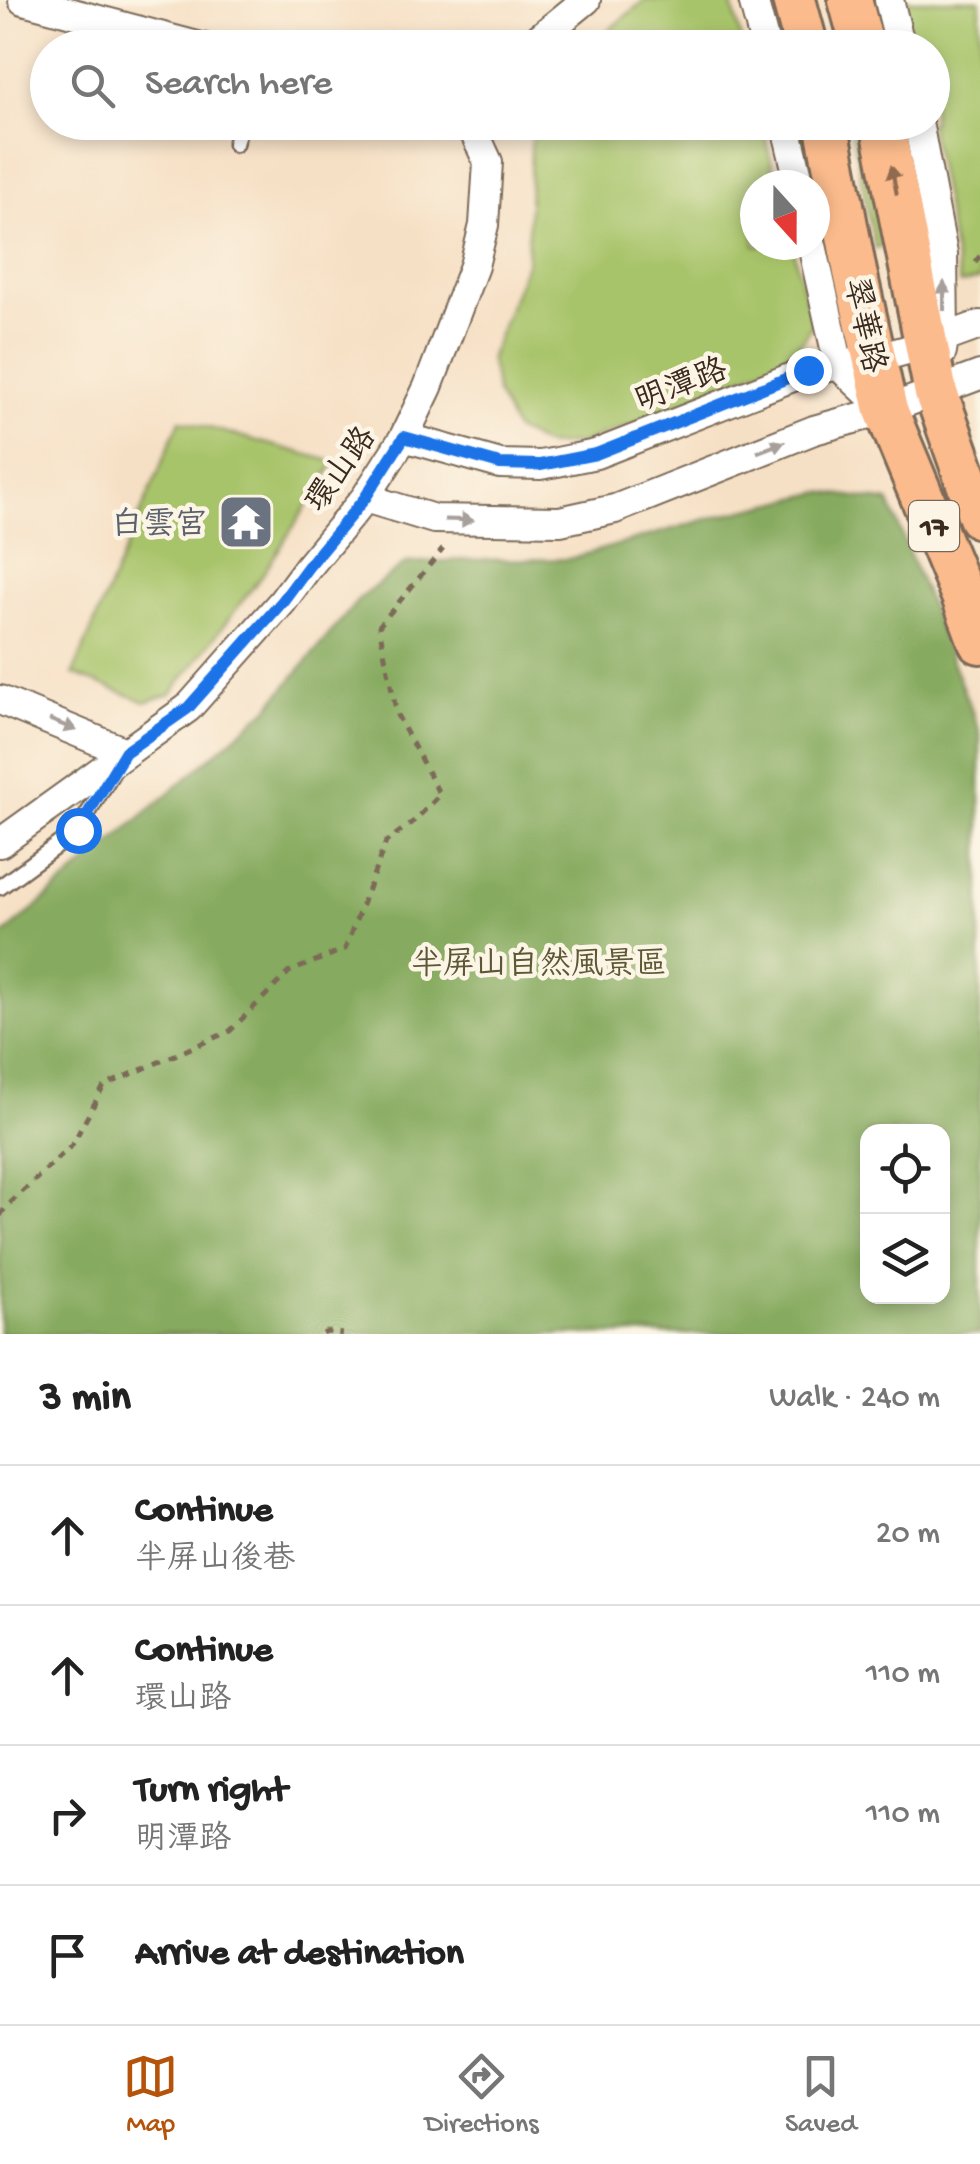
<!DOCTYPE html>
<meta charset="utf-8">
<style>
:root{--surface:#fff;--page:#f6f6f6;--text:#222;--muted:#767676;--line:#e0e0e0;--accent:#b45309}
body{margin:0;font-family:"Gochi Hand","LXGW WenKai TC",sans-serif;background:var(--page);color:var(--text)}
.controls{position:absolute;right:30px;bottom:30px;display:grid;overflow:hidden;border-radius:20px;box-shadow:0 5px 15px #0003}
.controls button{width:90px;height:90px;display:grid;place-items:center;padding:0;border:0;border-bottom:2px solid var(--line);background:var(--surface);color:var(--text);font:50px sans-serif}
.compass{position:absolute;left:740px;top:170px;width:90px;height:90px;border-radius:50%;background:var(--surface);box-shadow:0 5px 15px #0003;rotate:159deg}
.stop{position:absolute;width:30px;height:30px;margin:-22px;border:8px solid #1a73e8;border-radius:50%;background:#fff}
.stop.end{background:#1a73e8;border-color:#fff;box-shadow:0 2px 10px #0008}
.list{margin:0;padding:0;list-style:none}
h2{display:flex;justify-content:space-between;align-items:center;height:130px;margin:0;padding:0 40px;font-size:42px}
h2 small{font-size:32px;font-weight:400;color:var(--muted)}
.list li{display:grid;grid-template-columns:65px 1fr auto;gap:30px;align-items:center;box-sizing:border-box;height:140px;padding:0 40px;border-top:2px solid var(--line)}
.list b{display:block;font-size:38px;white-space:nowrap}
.list p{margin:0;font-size:32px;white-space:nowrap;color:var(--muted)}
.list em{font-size:32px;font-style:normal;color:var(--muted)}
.icon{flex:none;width:55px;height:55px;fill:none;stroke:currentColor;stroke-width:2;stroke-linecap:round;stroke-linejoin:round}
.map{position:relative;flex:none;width:980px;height:1334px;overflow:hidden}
.search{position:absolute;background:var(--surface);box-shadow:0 5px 15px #0003;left:30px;right:30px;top:30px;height:110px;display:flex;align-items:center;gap:25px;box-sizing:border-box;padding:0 35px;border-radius:55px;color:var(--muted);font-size:38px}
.sheet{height:690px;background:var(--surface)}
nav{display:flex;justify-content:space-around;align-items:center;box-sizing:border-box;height:140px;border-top:2px solid var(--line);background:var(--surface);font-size:28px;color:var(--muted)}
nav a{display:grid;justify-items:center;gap:5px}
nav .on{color:var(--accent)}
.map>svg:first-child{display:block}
</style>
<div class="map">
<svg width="980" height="1334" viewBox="0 0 980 1334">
<rect width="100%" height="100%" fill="#fcf5e5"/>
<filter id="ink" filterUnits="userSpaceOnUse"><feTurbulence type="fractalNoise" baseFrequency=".01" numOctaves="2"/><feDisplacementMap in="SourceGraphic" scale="20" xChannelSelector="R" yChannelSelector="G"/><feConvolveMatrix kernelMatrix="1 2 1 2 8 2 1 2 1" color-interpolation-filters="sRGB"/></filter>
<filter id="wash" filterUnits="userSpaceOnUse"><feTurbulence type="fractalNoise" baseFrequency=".0048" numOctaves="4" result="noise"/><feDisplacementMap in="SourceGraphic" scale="40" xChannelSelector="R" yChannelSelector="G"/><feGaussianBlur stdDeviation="2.25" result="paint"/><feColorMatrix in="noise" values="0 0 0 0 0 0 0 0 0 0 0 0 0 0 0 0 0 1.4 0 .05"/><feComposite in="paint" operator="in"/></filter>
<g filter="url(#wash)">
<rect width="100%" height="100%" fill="#f6e0c5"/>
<path fill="#a8c46a" stroke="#727744" stroke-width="2.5" d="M645,0H731L743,47H588Z
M901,0H980V279L960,284L929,123L932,122V48L914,47Z
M532,123H762L777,185H755V245H792L812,325L793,355L651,417L579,444L547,446L515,430L497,394L490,358L527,261Z
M850,123H857L882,246L875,248Z
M180,420L335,462L263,574L171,694L146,702L73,674Z"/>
<path fill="#86aa5e" stroke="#606a3e" stroke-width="2.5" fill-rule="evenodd" d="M822,492L889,502L980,732V1334H0V938L267,709L360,598L406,563L462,560L569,559L714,517ZM868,1132H942V1296H868Z"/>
<g id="blocks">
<path fill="#eca57c" d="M232,504L262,507L259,539L230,536Z"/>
</g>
</g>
<g filter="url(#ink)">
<use href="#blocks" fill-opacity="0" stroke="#7c6a58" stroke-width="2.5"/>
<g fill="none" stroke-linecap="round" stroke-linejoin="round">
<g stroke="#7c6a58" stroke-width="19">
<path id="lane" d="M235,144L241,122
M0,887L78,830L115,768"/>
</g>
<g stroke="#7c6a58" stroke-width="32">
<path id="street" d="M23,0L205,48
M753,0L766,48
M889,0L901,48
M527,48L586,0
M785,122L800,185
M918,122L943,254L944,338L942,352
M812,245L839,366L886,410
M404,437L500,464L540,465L557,462L596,454L808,371L874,359L925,345L980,325
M365,498L434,519L560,521L615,509L814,430L886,410L980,375
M0,700L125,752
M0,843L188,708L282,602L308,567L365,498L404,437L428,387L474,266L484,225L488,162L470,123"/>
</g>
<g stroke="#7c6a58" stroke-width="48">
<path id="primary" d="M794,0L807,48
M850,0L863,48
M826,122L855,272L886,410L963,596L980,642
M882,122L936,393L980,517"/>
</g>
<path stroke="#7c6a58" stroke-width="5" stroke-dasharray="8 8" stroke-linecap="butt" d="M975,262L980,256
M0,1216L5,1208L72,1145L104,1086L230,1031L289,972L345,949L386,842L414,821L440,795L397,715L379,626L443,549
M323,1334L327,1332L342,1334"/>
<use href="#lane" stroke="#fff" stroke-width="14"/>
<use href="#street" stroke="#fff" stroke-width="28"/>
<use href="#primary" stroke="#fbbb8c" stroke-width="42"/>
</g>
<defs><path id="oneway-solid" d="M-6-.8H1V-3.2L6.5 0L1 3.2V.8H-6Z" transform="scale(2.5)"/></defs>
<use fill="#916b50" href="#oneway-solid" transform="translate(894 180) rotate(-101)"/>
<g fill="#a79f9a">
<use href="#oneway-solid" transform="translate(944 296) rotate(-90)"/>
<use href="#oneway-solid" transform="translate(771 447) rotate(-21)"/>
<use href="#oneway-solid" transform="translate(459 520) rotate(2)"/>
<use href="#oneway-solid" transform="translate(63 725) rotate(22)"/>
</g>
</g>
<g fill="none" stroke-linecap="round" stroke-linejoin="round" filter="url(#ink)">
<path stroke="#1a73e8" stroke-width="12" d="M78,830L125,752L188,708L282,602L308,567L365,498L404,437L500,464L540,465L596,454L808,370"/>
</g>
<defs>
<g id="temple-square" transform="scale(2.875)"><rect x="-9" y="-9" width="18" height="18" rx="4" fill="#6b7280" stroke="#fcf5e5"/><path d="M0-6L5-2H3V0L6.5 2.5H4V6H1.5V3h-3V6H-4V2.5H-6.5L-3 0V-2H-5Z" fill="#fff"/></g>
</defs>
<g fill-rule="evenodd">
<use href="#temple-square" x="246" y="522"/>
</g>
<g text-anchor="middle" stroke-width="9" stroke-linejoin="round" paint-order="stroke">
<rect fill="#fcf5e5" stroke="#75675a" stroke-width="2.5" x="909" y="501" width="50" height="50" rx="8"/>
<g font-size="30" font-weight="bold" fill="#3b2a1e">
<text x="934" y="536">17</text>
</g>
<g font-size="32" fill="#3b2a1e" stroke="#fcf5e5">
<text transform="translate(867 325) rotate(78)" y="11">翠華路</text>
<text transform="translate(680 383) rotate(-21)" y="11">明潭路</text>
<text transform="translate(339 468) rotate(-54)" y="11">環山路</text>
</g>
<g font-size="32" fill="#5b616d" stroke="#fcf5e5" text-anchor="end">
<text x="207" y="533">白雲宮</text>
</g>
<g font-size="32" fill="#5c5835" stroke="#fcf5e5">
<text x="539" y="973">半屏山自然風景區</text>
</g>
</g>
</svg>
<div class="controls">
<button><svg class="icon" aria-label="locate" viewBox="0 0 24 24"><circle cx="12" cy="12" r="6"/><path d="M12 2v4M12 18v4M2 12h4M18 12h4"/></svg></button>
<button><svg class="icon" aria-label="layers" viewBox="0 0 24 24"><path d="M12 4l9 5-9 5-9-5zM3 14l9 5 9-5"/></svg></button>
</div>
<svg class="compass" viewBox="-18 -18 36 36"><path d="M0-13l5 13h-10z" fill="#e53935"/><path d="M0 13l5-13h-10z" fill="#767676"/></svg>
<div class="stop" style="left:78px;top:830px"></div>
<div class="stop end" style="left:808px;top:370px"></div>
<div class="search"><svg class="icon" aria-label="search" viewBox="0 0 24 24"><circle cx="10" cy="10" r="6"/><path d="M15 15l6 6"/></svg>Search here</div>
</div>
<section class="sheet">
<h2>3 min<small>Walk · 240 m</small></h2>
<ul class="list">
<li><svg class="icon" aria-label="ahead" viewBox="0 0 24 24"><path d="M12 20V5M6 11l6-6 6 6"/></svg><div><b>Continue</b><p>半屏山後巷</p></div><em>20 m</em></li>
<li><svg class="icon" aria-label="ahead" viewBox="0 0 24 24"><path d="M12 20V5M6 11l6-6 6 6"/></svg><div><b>Continue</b><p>環山路</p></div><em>110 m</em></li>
<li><svg class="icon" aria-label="right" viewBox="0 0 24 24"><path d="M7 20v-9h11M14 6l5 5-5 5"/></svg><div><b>Turn right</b><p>明潭路</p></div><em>110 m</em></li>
<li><svg class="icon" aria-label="arrive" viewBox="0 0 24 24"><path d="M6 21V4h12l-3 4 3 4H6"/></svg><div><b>Arrive at destination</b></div></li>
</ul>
</section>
<nav>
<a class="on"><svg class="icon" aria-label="map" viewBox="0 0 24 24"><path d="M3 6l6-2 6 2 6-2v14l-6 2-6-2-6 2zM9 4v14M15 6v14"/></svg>Map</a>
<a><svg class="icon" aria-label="directions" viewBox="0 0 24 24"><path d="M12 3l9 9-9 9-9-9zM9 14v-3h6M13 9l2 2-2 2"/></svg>Directions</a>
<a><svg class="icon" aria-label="saved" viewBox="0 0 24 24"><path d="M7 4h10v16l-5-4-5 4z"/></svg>Saved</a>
</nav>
